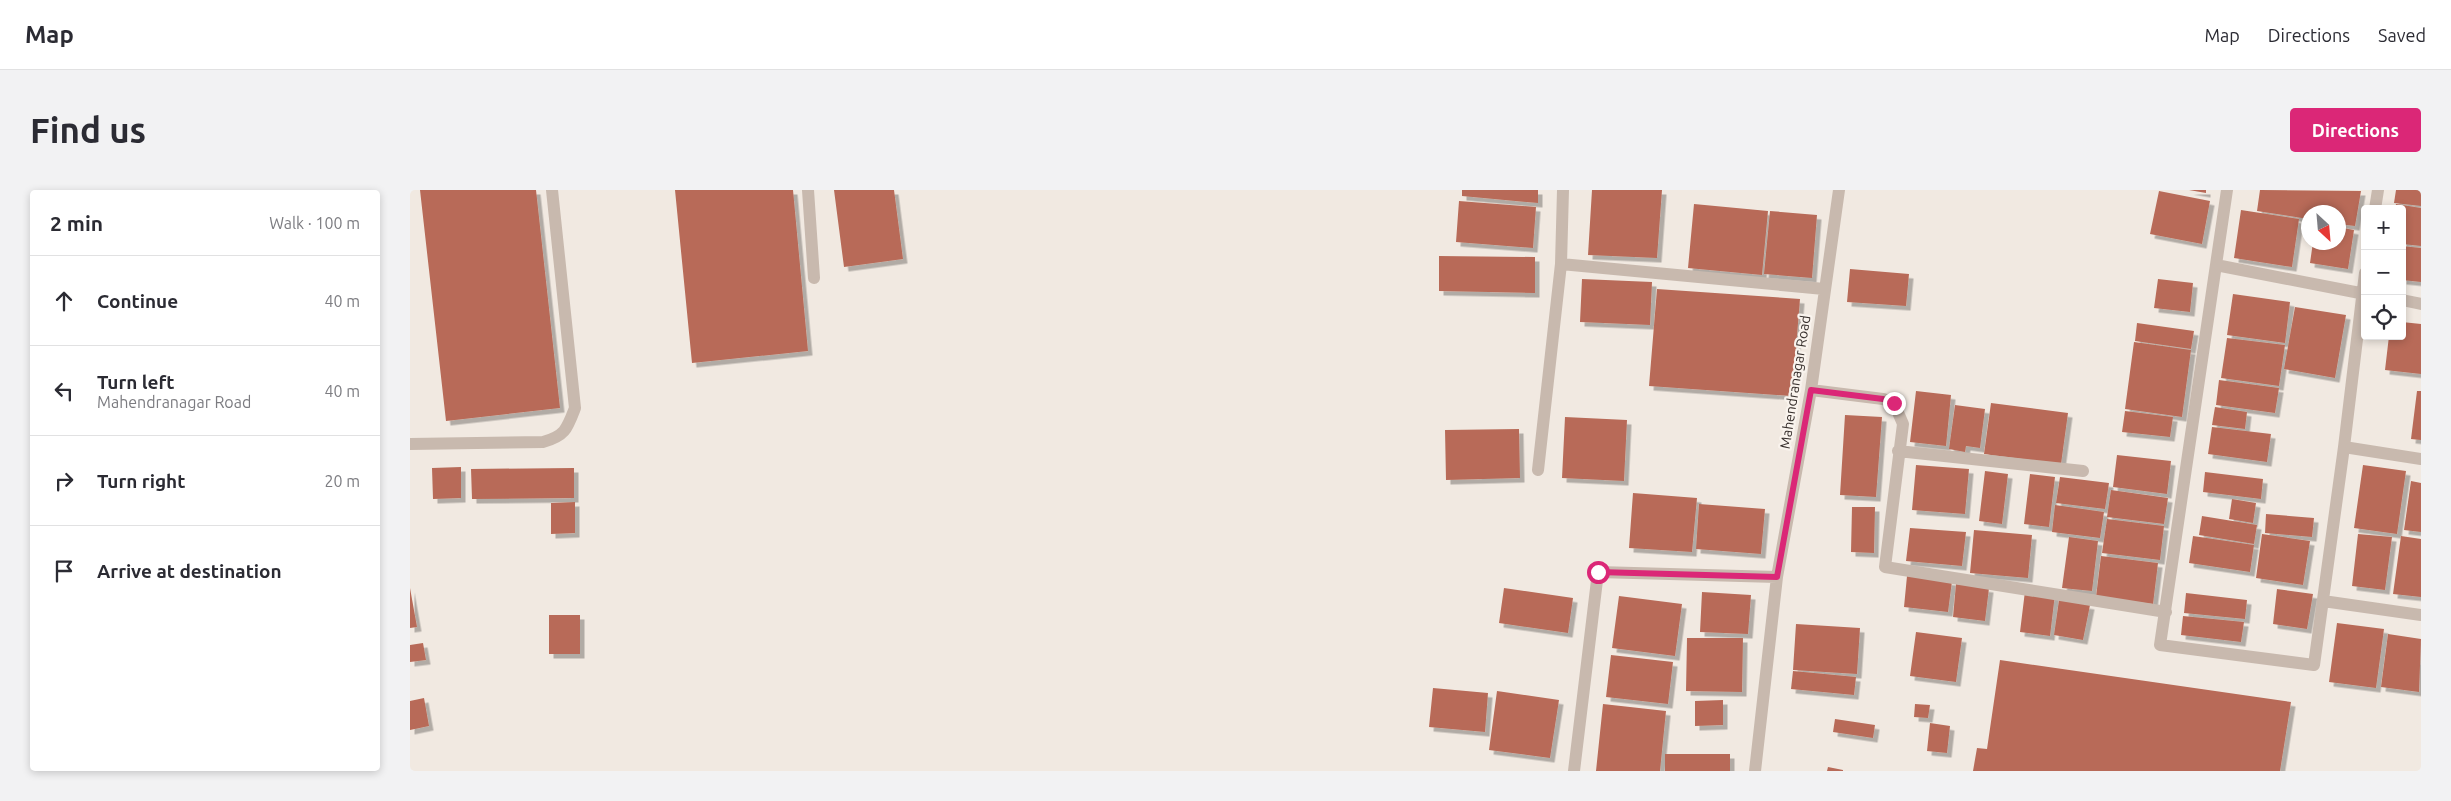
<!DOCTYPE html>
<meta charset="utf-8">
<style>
:root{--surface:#fff;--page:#f2f2f3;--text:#2b2b33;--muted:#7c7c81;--line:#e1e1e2;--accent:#db2777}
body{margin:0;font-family:Ubuntu,sans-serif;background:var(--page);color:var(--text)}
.controls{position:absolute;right:15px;top:15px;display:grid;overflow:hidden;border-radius:5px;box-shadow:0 2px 8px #0003}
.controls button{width:45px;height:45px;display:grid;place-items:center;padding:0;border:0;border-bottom:1px solid var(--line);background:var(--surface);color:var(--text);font:25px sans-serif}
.compass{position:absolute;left:1891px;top:15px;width:45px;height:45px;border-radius:50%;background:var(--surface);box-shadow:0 2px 8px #0003;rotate:154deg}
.stop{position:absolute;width:15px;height:15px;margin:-11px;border:4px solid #db2777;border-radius:50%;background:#fff}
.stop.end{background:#db2777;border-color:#fff;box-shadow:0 1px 5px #0008}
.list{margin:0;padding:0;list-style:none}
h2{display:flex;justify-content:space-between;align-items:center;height:65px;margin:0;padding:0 20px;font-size:21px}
h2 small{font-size:16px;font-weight:400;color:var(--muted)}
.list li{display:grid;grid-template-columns:32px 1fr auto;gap:15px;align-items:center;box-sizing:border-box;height:90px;padding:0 20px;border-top:1px solid var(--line)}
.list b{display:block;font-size:19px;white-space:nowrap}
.list p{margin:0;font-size:16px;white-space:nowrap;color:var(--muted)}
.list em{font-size:16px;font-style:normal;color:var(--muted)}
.icon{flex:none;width:28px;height:28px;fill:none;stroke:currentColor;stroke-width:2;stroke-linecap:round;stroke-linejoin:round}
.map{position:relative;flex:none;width:2011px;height:581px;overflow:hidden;border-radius:5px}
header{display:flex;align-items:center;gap:30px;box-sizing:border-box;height:70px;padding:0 25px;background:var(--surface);border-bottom:1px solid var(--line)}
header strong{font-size:24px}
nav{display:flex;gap:28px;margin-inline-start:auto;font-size:18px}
.intro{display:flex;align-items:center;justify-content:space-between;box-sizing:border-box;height:120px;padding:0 30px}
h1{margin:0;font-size:35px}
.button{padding:12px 22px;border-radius:5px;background:var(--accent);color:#fff;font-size:18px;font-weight:700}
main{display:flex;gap:30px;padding:0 30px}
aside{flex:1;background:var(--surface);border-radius:5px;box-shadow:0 2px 8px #0003}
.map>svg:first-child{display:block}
</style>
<header>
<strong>Map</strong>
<nav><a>Map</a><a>Directions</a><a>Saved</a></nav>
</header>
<div class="intro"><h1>Find us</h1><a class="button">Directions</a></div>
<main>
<aside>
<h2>2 min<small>Walk · 100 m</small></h2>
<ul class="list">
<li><svg class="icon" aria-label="ahead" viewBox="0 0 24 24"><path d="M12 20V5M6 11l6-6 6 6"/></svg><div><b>Continue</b></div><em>40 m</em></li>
<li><svg class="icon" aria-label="left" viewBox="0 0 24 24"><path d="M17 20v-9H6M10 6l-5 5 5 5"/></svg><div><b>Turn left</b><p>Mahendranagar Road</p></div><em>40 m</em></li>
<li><svg class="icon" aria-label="right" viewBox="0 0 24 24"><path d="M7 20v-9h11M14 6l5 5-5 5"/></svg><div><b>Turn right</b></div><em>20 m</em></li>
<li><svg class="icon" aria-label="arrive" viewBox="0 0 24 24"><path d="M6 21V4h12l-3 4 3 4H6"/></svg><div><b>Arrive at destination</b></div></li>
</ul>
</aside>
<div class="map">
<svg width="2011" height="581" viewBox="0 0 2011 581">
<defs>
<filter id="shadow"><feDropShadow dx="4.5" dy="4.5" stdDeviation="0" flood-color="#0004"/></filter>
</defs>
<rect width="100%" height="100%" fill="#f1e9e1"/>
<path fill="#b86b58" filter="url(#shadow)" d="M10,0H126L150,218L36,231Z
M265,0H383L398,161L282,173Z
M424,0H484L493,69L434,77Z
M1052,0H1128V13L1052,6Z
M1182,0H1252L1247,68L1178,65Z
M1779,0H1796V3Z
M1850,0L1951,1L1945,36L1928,34V22H1898V29L1847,21Z
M1986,0H2011V16L1984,13Z
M1749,1L1800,11L1792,54L1740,44Z
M1049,11L1126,17L1123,58L1046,52Z
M1284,14L1358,21L1352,85L1278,78Z
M1986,14L2011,18V56L1992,54V19H1985Z
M1831,20L1889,29L1882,77L1824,68Z
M1360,21L1407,25L1402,88L1354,84Z
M1928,37L1944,40L1938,79L1900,73L1903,52H1928Z
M1992,56L2011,58V92L1992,90Z
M1029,66L1125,67V103L1029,101Z
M1440,79L1499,84L1496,116L1437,112Z
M1172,89L1242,92L1240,135L1170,132Z
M1748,89L1783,93L1780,122L1744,118Z
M1247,99L1390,109L1382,206L1239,196Z
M1823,104L1880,112L1875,153L1817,145Z
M1885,117L1936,125L1925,188L1874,179Z
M1992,132L2011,134V184L1975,180L1979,146H1992Z
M1727,133L1784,141L1781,159L1725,151Z
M1817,148L1875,155L1869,196L1811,188Z
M1724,152L1781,160L1772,227L1715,219Z
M1809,190L1869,198L1865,223L1806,215Z
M1506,201L1541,205L1536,256L1500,252Z
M2007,201H2011V250L2001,249Z
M1581,213L1658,223L1651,274L1574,264Z
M1545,215L1575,219L1570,258L1556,256L1555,262L1539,259Z
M1805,217L1837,222L1835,239L1802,235Z
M1715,221L1763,227L1760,247L1712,242Z
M1435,225L1472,227L1466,307L1430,305Z
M1155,227L1217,230L1214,291L1152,288Z
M1802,237L1861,244L1857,272L1798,264Z
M1109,239L1110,288L1036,290L1035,240Z
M1707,265L1761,271L1757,304L1703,297Z
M1506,275L1559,279L1555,324L1502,320Z
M1953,275L1996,281L1987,344L1944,338Z
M51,277V308L23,309L22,278Z
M164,278V308L62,309L61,279Z
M1575,281L1598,284L1592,334L1569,331Z
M1795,282L1853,289L1851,309L1793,302Z
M1620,284L1645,287L1639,337L1614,334Z
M1650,287L1699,293L1695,319L1646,313Z
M2001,291L2011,293V342L1994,340Z
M1701,300L1758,308L1754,334L1697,327Z
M1223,303L1287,308L1282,362L1219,358Z
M1822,309L1846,313L1843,333L1819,329Z
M165,312V343L141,344V313Z
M1289,314L1355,319L1351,364L1286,359Z
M1645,315L1694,322L1690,348L1642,342Z
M1442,317H1465L1464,363L1441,362Z
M1856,324L1904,328L1902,347L1855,343Z
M1792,326L1847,335L1844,354L1789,345Z
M1697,329L1754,336L1750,370L1692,363Z
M1500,338L1556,342L1552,376L1496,371Z
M1564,340L1622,345L1618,388L1560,383Z
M1852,344L1900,351L1893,395L1846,388Z
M1948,344L1982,347L1975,400L1942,396Z
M1783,346L1844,355L1840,382L1779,373Z
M1991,346L2011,349V407L1983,404Z
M1659,347L1688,351L1682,401L1652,398Z
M1691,366L1748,373L1743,414L1686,407Z
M1497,386L1542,391L1538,422L1494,417Z
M1546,394L1579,398L1575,431L1543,427Z
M0,398L7,437L0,438Z
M1094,398L1163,408L1158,443L1089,433Z
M1867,399L1903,404L1897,439L1863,434Z
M1615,401L1645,404L1640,446L1610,442Z
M1292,402L1341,405L1338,444L1290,442Z
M1776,403L1837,410L1835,429L1774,423Z
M1209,406L1272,414L1265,466L1202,458Z
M1649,410L1680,415L1673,450L1644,445Z
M139,425H170V464H139Z
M1773,426L1834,432L1831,452L1771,445Z
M1927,433L1974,439L1966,498L1919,492Z
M1386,434L1450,438L1447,484L1383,480Z
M1506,442L1552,448L1546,492L1500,486Z
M1978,444L2011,449L2009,502L1971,497Z
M1277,448H1333L1332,502L1276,501Z
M13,453L16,470L0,472V455Z
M1201,465L1263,472L1258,514L1196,507Z
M1590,470L1881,512L1870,581H1563L1567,558L1577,559Z
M1383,481L1446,487L1444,505L1381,499Z
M1023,498L1078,503L1075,542L1019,537Z
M1087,501L1149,510L1140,568L1079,560Z
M14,508L19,536L0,540V511Z
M1313,510V535L1285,536V511Z
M1193,514L1256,521L1250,581H1186Z
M1505,514L1520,515L1518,528L1504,527Z
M1425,529L1465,535L1463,548L1423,542Z
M1520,533L1540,536L1537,563L1517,561Z
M1255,564H1320V581H1255Z
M1418,577L1433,580V581H1417Z"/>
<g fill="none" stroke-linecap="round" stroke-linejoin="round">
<path stroke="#c8b9ae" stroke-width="12" d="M398,0L404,88
M0,254L133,252C155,246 157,239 165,218L142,0"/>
<path stroke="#c8b9ae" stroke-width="12" d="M1817,0L1750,455L1904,475L1934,257L1955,83
M1965,19L1968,0
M1151,74L1414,99
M1806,75L1955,104
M1992,110L2011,114
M1401,200L1473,209L1484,213L1493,234L1475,377L1756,422
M1934,257L2011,269
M1488,261L1673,281
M1128,280L1151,74L1153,0
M1913,411L2011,425
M1164,581L1188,382L1367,387
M1345,581L1367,387L1401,200L1429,0"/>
</g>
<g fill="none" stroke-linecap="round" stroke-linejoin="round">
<path stroke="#db2777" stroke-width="6" d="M1188,382L1367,387L1401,200L1473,209L1484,213"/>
</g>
<g text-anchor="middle" stroke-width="4.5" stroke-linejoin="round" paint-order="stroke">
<g font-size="14" fill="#372f2c" stroke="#f9f3ed">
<text transform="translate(1385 192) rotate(-81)" y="5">Mahendranagar Road</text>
</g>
</g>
</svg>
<div class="controls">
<button>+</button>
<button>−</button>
<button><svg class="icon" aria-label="locate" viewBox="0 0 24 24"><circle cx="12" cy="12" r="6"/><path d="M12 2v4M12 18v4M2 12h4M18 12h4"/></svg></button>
</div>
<svg class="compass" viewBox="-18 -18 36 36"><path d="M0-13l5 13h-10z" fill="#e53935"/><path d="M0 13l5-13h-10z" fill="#7c7c81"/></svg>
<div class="stop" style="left:1188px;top:382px"></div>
<div class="stop end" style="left:1484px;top:213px"></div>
</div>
</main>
